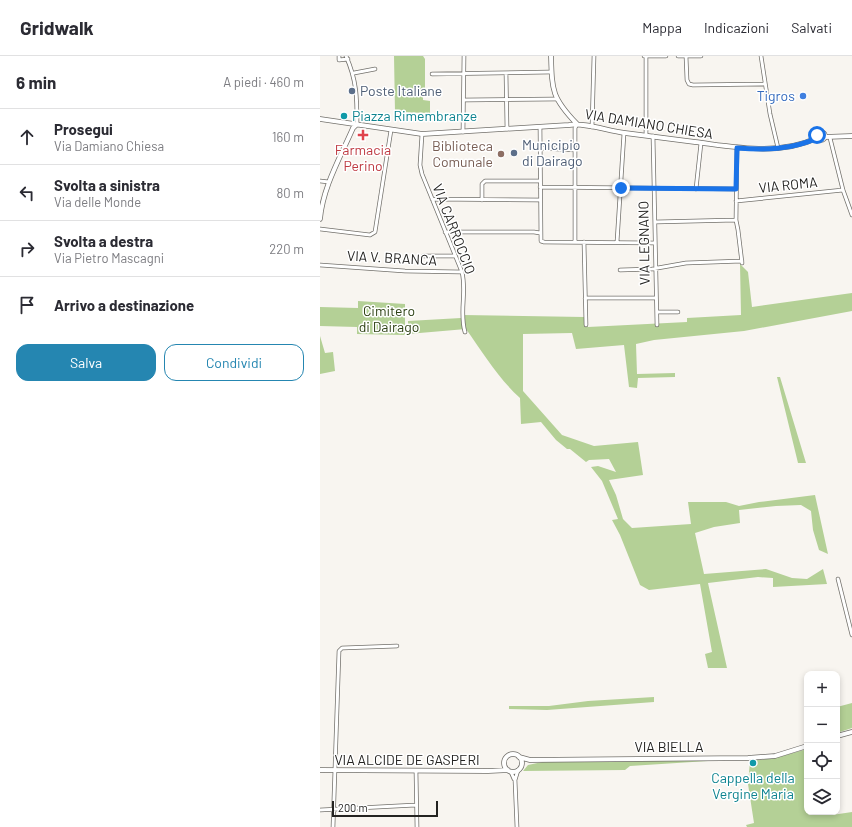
<!DOCTYPE html>
<html lang="it">
<meta charset="utf-8">
<style>
:root{--surface:#fff;--page:#f7f7f7;--text:#2b2b33;--muted:#7c7c81;--line:#e1e1e2;--accent:#2586b1}
body{margin:0;font-family:Barlow,sans-serif;background:var(--page);color:var(--text)}
.controls{position:absolute;right:12px;bottom:12px;display:grid;overflow:hidden;border-radius:8px;box-shadow:0 2px 6px #0003}
.controls button{width:36px;height:36px;display:grid;place-items:center;padding:0;border:0;border-bottom:1px solid var(--line);background:var(--surface);color:var(--text);font:20px sans-serif}
.scale{position:absolute;left:12px;bottom:10px;width:106px;box-sizing:border-box;padding-left:4px;border:2px solid #242321;border-top:0;font-size:11px;line-height:14px;white-space:nowrap;color:#242321;-webkit-text-stroke:3px #fff;paint-order:stroke}
.stop{position:absolute;width:12px;height:12px;margin:-9px;border:3px solid #1a73e8;border-radius:50%;background:#fff}
.stop.end{background:#1a73e8;border-color:#fff;box-shadow:0 1px 4px #0008}
.list{margin:0;padding:0;list-style:none}
h2{display:flex;justify-content:space-between;align-items:center;height:52px;margin:0;padding:0 16px;font-size:17px}
h2 small{font-size:13px;font-weight:400;color:var(--muted)}
.list li{display:grid;grid-template-columns:26px 1fr auto;gap:12px;align-items:center;box-sizing:border-box;height:56px;padding:0 16px;border-top:1px solid var(--line)}
.list b{display:block;font-size:15px;white-space:nowrap}
.list p{margin:0;font-size:13px;white-space:nowrap;color:var(--muted)}
.list em{font-size:13px;font-style:normal;color:var(--muted)}
.actions{display:flex;gap:8px;padding:12px 16px}
.actions a{flex:1;padding:9px 0;border:1px solid var(--accent);border-radius:12px;text-align:center;font-size:14px;color:var(--accent)}
.actions .main{background:var(--accent);color:#fff}
.icon{flex:none;width:22px;height:22px;fill:none;stroke:currentColor;stroke-width:2;stroke-linecap:round;stroke-linejoin:round}
.map{position:relative;flex:none;width:532px;height:771px;overflow:hidden}
header{display:flex;align-items:center;gap:24px;box-sizing:border-box;height:56px;padding:0 20px;background:var(--surface);border-bottom:1px solid var(--line)}
header strong{font-size:19px}
nav{display:flex;gap:22px;margin-inline-start:auto;font-size:14px}
main{display:flex}
aside{flex:1;background:var(--surface)}
.map>svg:first-child{display:block}
</style>
<header>
<strong>Gridwalk</strong>
<nav><a>Mappa</a><a>Indicazioni</a><a>Salvati</a></nav>
</header>
<main>
<aside>
<h2>6 min<small>A piedi · 460 m</small></h2>
<ul class="list">
<li><svg class="icon" aria-label="ahead" viewBox="0 0 24 24"><path d="M12 20V5M6 11l6-6 6 6"/></svg><div><b>Prosegui</b><p>Via Damiano Chiesa</p></div><em>160 m</em></li>
<li><svg class="icon" aria-label="left" viewBox="0 0 24 24"><path d="M17 20v-9H6M10 6l-5 5 5 5"/></svg><div><b>Svolta a sinistra</b><p>Via delle Monde</p></div><em>80 m</em></li>
<li><svg class="icon" aria-label="right" viewBox="0 0 24 24"><path d="M7 20v-9h11M14 6l5 5-5 5"/></svg><div><b>Svolta a destra</b><p>Via Pietro Mascagni</p></div><em>220 m</em></li>
<li><svg class="icon" aria-label="arrive" viewBox="0 0 24 24"><path d="M6 21V4h12l-3 4 3 4H6"/></svg><div><b>Arrivo a destinazione</b></div></li>
</ul>
<div class="actions"><a class="main">Salva</a><a>Condividi</a></div>
</aside>
<div class="map">
<svg width="532" height="771" viewBox="0 0 532 771">
<rect width="100%" height="100%" fill="#f8f5f0"/>
<path fill="#b4d096" d="M74,0H103L105,3V36L103,37V44L110,45V57L75,56Z
M420,208L428,216L432,251L532,237V255L424,275L334,284L316,288L317,318L355,317V321L318,322L317,332L309,331L304,289L256,293L252,277L203,278V335L242,379L274,390L318,386L323,419L289,424L296,439L303,463L312,472L371,468L368,446H406L419,450L439,446L495,439L508,498L499,494L493,474L491,455L481,449L456,450L419,454L420,467L394,471L375,477L384,518L446,513L472,522L487,523L503,513L507,528L453,531V522L438,521L388,527L407,612H388L385,598L392,596L380,528L329,534L320,529L300,479L292,464L298,463L282,425L271,411L278,410L296,416L289,403L269,404L266,406L250,393H247L236,384L221,366L201,368L200,342C178,322 163,297 146,273L88,278V265L141,262L143,259L264,261V264L268,271L367,266V262L421,259Z
M38,245L85,248V278L84,279L37,278V271L0,270V251L38,252Z
M0,280L5,297L13,296L15,315L0,318Z
M457,321H460L486,407H478Z
M334,641V646L227,654L189,653V650H229L268,645Z
M532,647V672L517,677V651Z
M487,693V756H511L512,759L532,756V771H427L426,769L434,767L428,728L430,705L455,702Z
M333,705H388L310,710L305,714L203,715L208,709L222,706Z"/>
<g fill="none" stroke-linecap="round" stroke-linejoin="round">
<g stroke="#72706b" stroke-width="4.5">
<path id="street" d="M19,0V4L28,3
M26,0C37,25 37,42 37,68
M324,0H346
M358,0H381
M366,0L367,24L369,28L373,29L445,28
M441,0L450,58L458,92
M34,17L55,13
M186,17L187,73
M112,18L231,16
M145,44L237,43
M220,71L221,185L224,186L335,187
M272,71L274,0
M143,76L144,0
M102,78L100,109L102,118L142,216C147,237 139,256 145,276
M326,79V1
M333,80L337,269
M510,82L523,134L532,159
M417,91L416,164L418,174L422,207
M220,92L255,94
M0,125L9,126
M220,131L416,133
M376,133L381,87
M112,143L220,144
M162,144V128L165,125H220
M416,145L523,134
M335,166L416,164
M0,173L50,179L55,176L71,74
M125,176H214L220,177
M255,186V72L257,68
M264,186L266,269
M297,186L304,77
M103,200H135
M0,209L85,215L142,216
M300,214L332,213L366,207L422,205
M265,242H336
M337,256H358
M518,523L532,579
M96,715L97,771
M191,716L194,723
M0,754L96,749
M13,771L19,595L22,592L77,590
M197,771L195,724L198,714"/>
</g>
<g stroke="#72706b" stroke-width="5.5">
<path id="secondary" d="M231,0C232,35 232,42 257,68
M0,63L102,78L249,69C264,66 288,75 305,77C328,80 351,83 375,86C415,91 459,100 497,82
M497 80a4 4 0 1 1 8 0a4 4 0 1 1-8 0Z
M505,81L532,80
M0,163C3,131 20,102 33,72L37,68
M517,680L532,676
M184 707a9 9 0 1 1 18 0a9 9 0 1 1-18 0Z
M199,701L210,704L428,702L455,700L487,690
M0,714L168,715L188,714"/>
</g>
<use href="#street" stroke="#fff" stroke-width="3"/>
<use href="#secondary" stroke="#fff" stroke-width="4"/>
</g>
<g fill="none" stroke-linecap="round" stroke-linejoin="round">
<path stroke="#1a73e8" stroke-width="5" d="M301,132L416,133L417,92C444,94 472,94 497,82V79"/>
</g>
<g fill="#5c6f8a" stroke="#fff" stroke-width="1.5">
<circle cx="32" cy="35" r="4"/>
<circle cx="194" cy="97" r="4"/>
</g>
<circle fill="#3f7fe0" stroke="#fff" stroke-width="1.5" cx="483" cy="40" r="4"/>
<g fill="#0f9aa8" stroke="#fff" stroke-width="1.5">
<circle cx="24" cy="60" r="4"/>
<circle cx="433" cy="707" r="4"/>
</g>
<path fill="#e0444e" stroke="#fff" stroke-width="1.5" d="M41 73h4v4h4v4h-4v4h-4v-4h-4v-4h4z"/>
<circle fill="#8d6e63" stroke="#fff" stroke-width="1.5" cx="181" cy="98" r="4"/>
<g text-anchor="middle" stroke-width="3" stroke-linejoin="round" paint-order="stroke">
<g font-size="14" fill="#4e5e75" stroke="#fff" text-anchor="start">
<text x="40" y="40">Poste Italiane</text>
<text x="202" y="94">Municipio<tspan x="202" dy="16">di Dairago</tspan></text>
</g>
<g font-size="14" fill="#366cbe" stroke="#fff" text-anchor="end">
<text x="475" y="45">Tigros</text>
</g>
<g font-size="14" fill="#0d838f" stroke="#fff" text-anchor="start">
<text x="32" y="65">Piazza Rimembranze</text>
<text x="433" y="727" text-anchor="middle">Cappella della<tspan x="433" dy="16">Vergine Maria</tspan></text>
</g>
<g font-size="14" fill="#242321" stroke="#fff">
<text transform="translate(329 68) rotate(9)" y="5">VIA DAMIANO CHIESA</text>
<text transform="translate(468 129) rotate(-6)" y="5">VIA ROMA</text>
<text transform="translate(134 173) rotate(69)" y="5">VIA CARROCCIO</text>
<text transform="translate(324 187) rotate(-91)" y="5">VIA LEGNANO</text>
<text transform="translate(72 202) rotate(3)" y="5">VIA V. BRANCA</text>
<text x="349" y="696">VIA BIELLA</text>
<text x="87" y="709">VIA ALCIDE DE GASPERI</text>
</g>
<g font-size="14" fill="#785e54" stroke="#fff" text-anchor="end">
<text x="173" y="95">Biblioteca<tspan x="173" dy="16">Comunale</tspan></text>
</g>
<g font-size="14" fill="#be3a42" stroke="#fff">
<text x="43" y="99">Farmacia<tspan x="43" dy="16">Perino</tspan></text>
</g>
<g font-size="14" fill="#2d4013" stroke="#fff">
<text x="69" y="260">Cimitero<tspan x="69" dy="16">di Dairago</tspan></text>
</g>
</g>
</svg>
<div class="controls">
<button>+</button>
<button>−</button>
<button><svg class="icon" aria-label="locate" viewBox="0 0 24 24"><circle cx="12" cy="12" r="6"/><path d="M12 2v4M12 18v4M2 12h4M18 12h4"/></svg></button>
<button><svg class="icon" aria-label="layers" viewBox="0 0 24 24"><path d="M12 4l9 5-9 5-9-5zM3 14l9 5 9-5"/></svg></button>
</div>
<div class="scale">200 m</div>
<div class="stop" style="left:497px;top:79px"></div>
<div class="stop end" style="left:301px;top:132px"></div>
</div>
</main>
